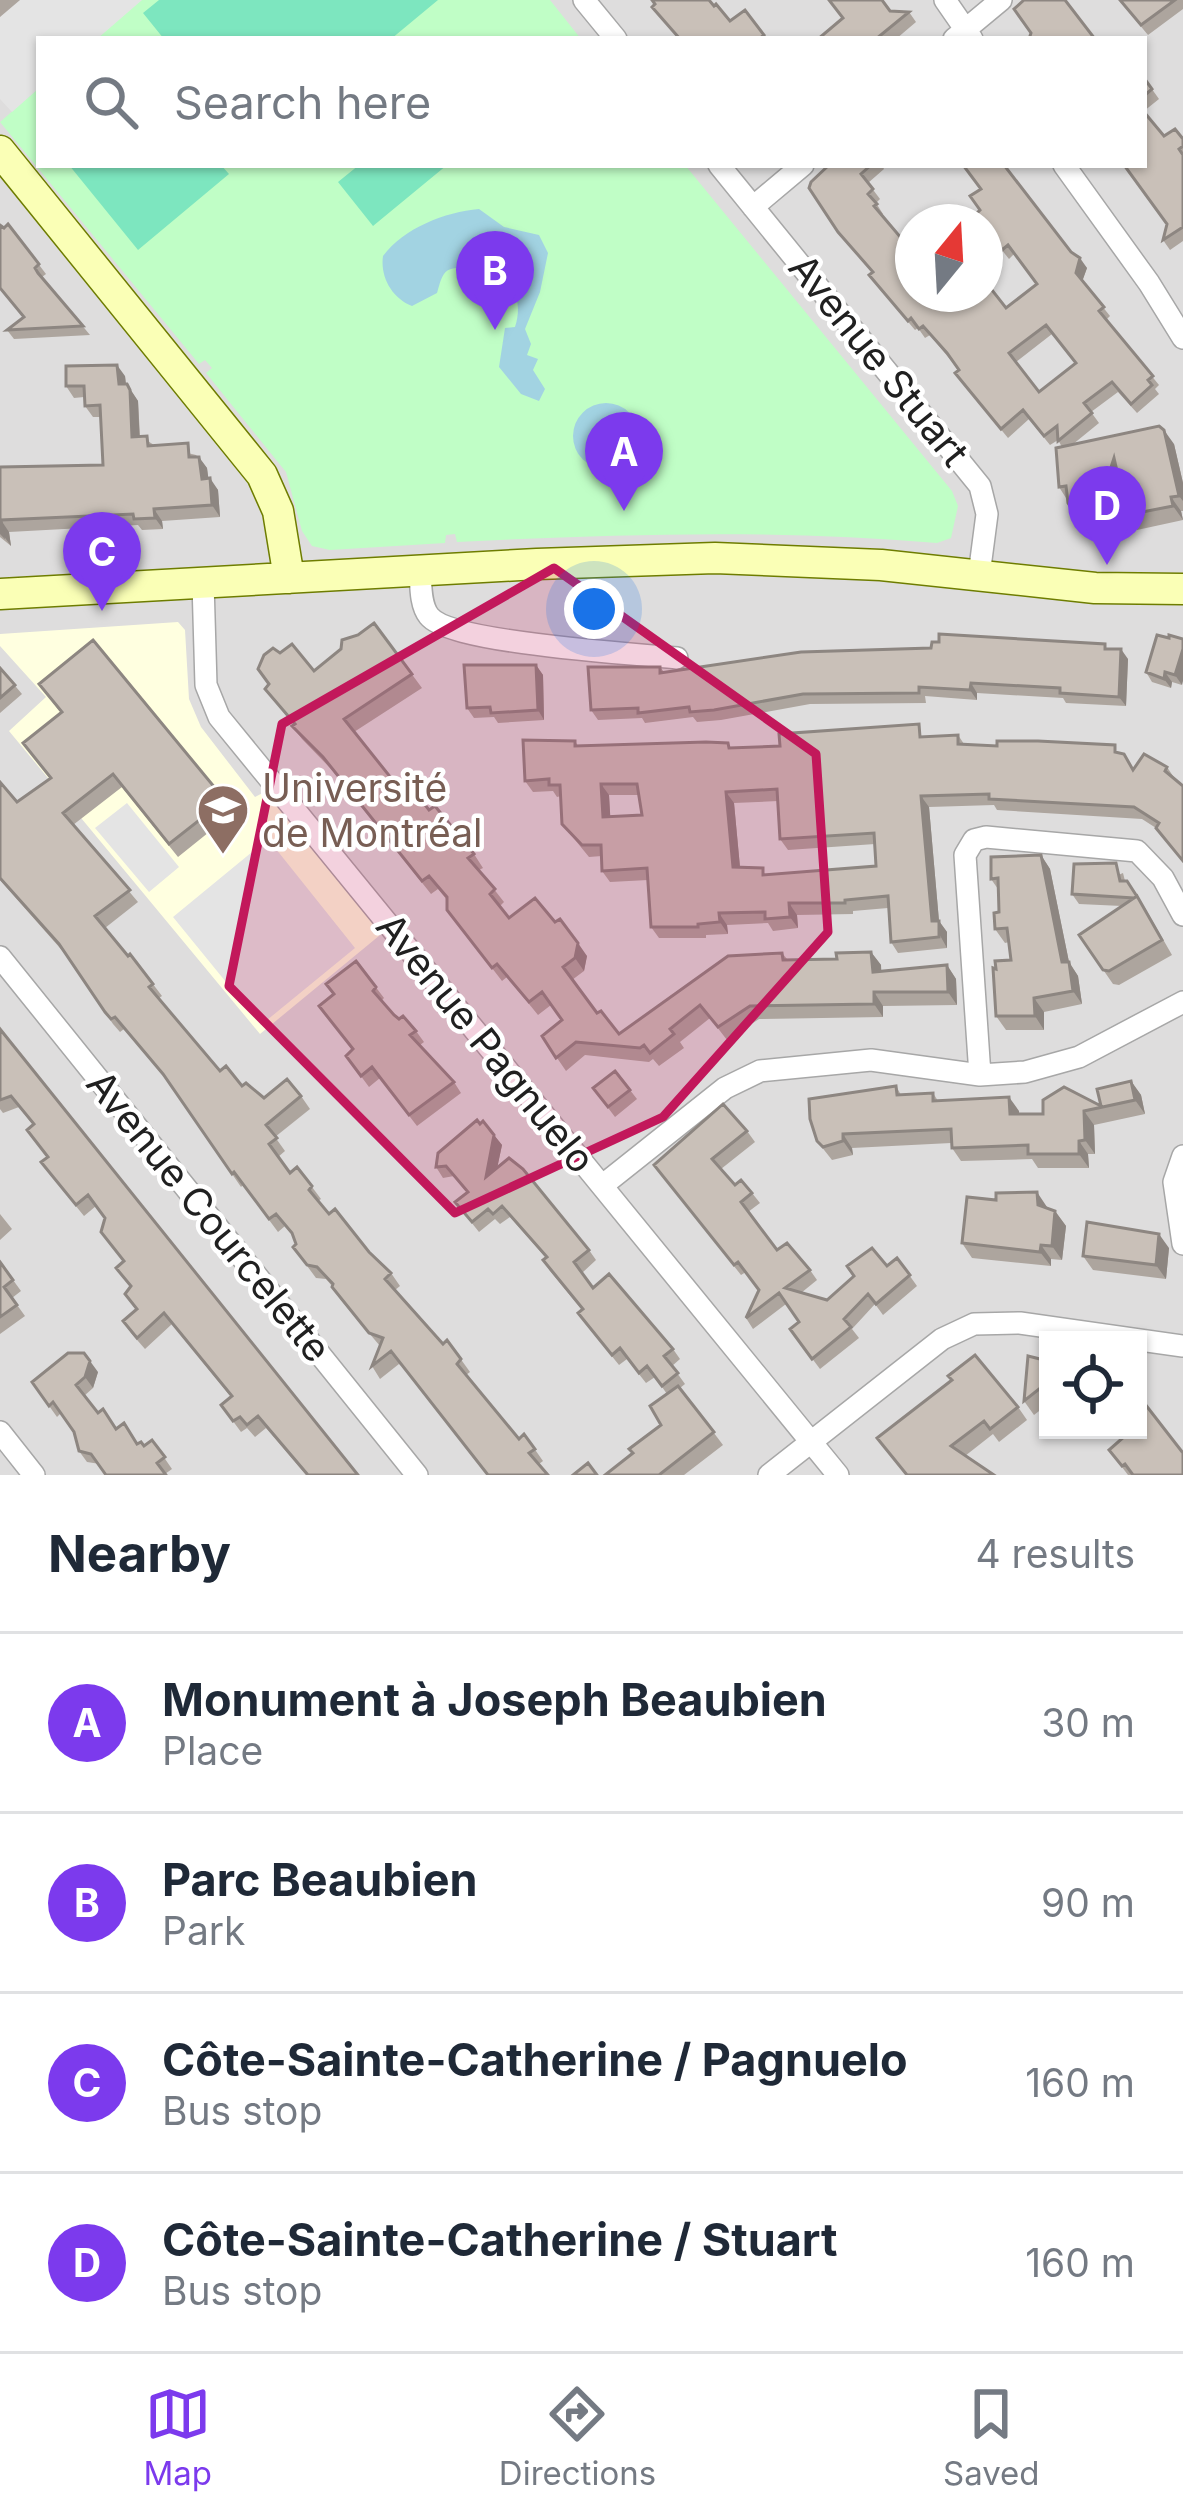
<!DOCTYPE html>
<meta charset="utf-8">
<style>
:root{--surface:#fff;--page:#f2f2f3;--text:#1f2937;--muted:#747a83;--line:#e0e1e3;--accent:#7c3aed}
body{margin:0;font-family:Inter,sans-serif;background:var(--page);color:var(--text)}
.controls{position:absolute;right:36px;bottom:36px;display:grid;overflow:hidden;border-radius:0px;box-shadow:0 3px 9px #0004}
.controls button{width:108px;height:108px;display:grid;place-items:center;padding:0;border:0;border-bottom:3px solid var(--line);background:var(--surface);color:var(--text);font:60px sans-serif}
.compass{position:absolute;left:895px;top:204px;width:108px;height:108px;border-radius:50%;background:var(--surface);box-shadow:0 3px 9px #0004;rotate:18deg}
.you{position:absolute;left:594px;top:609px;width:42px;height:42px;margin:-30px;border:9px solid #fff;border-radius:50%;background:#1a73e8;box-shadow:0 0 0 18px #1a73e833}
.badge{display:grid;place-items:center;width:78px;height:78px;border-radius:50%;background:var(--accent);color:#fff;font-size:39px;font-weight:700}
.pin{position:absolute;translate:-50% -99px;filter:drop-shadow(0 3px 6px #0008)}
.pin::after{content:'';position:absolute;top:63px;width:42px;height:36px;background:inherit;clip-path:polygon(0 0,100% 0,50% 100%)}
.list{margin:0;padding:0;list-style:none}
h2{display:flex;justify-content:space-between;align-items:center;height:156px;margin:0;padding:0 48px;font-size:51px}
h2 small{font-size:39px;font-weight:400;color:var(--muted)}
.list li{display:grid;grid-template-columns:78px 1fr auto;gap:36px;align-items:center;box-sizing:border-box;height:180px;padding:0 48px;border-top:3px solid var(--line)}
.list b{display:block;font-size:45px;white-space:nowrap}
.list p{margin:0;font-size:39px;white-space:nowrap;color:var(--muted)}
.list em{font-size:39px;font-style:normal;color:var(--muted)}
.icon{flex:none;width:66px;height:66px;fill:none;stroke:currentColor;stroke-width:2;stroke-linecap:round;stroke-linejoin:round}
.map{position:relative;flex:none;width:1183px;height:1475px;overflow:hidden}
.search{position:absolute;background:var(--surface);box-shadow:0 3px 9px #0004;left:36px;right:36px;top:36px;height:132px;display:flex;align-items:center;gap:30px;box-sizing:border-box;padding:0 42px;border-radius:0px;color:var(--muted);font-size:45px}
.sheet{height:876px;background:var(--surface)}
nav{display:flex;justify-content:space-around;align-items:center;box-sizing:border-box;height:168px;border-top:3px solid var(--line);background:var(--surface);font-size:33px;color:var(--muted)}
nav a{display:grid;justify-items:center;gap:6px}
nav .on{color:var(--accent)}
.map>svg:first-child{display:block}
</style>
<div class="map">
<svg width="1183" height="1475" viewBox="0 0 1183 1475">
<rect width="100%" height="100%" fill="#f1ede5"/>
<path fill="#dedddd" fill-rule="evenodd" d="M0,0H1183V1475H0ZM39,39H1144V165H39ZM913,222H985V294H913ZM1048,1340H1138V1430H1048Z"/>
<path fill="#ffffe0" d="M178,622L185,630L189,699L201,727L255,797L276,786L391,926L260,1034L9,731L46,697L0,646V634Z"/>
<path fill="#c0fec6" d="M141,0H550L581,39H96Z
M39,88V165H685L952,491L958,506L951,538L937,543C776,529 618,534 457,542L455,534L446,535L445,543L330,550L312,546L302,531L286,472L206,373L212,368L205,360L199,364L0,122Z"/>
<path fill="#7de6bf" d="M159,0H438L391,39H164L143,13Z
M69,165H221L229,174L138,250Z
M359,165H447L373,226L338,182Z"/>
<path fill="#e4e4e4" d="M20,0H142L97,39H39V88L12,112L0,99V17Z
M127,803L179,867L149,892L95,828Z
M268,839L355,948L261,1025L173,917Z"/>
<path fill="#a2d3e2" d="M479,209L504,227L539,235L548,253L540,292L525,329L531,344L527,355L538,359L533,370L545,389L539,401L521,394L499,367L505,328L515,327C527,290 501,263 462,268C455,268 448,268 444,274C440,280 439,287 437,293L412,306C392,298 380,277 383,256C404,228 445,212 479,209Z
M573 436a33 33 0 1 1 66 0a33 33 0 1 1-66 0Z"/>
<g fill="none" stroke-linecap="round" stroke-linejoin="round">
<g stroke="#a7a7a7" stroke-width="24">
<path id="street" d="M584,0L616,39
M945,0L972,39
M954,39L1001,0
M719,165L980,486L987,514L979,575
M1064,165L1149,283L1183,338
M753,207L803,165
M420,571C421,585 420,605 429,616C450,643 636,654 677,658
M203,583L206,685L219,717L838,1475
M0,957L417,1475
M980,1075L965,855L974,840L986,837L1137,851L1163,878L1183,915
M1183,1156L1174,1182L1183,1244
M603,1185L725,1088L760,1071L871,1060L980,1075L1025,1072L1079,1057L1183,1002
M0,1432L34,1475
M769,1475L942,1339L974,1324L1020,1323L1183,1346"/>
</g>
<g stroke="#6e7d00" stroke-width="33">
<path id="secondary" d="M0,151L262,475L278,511L289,578
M0,594L537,564L715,558L881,565L1095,588L1183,589"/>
</g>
<use href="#street" stroke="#fff" stroke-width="21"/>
<use href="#secondary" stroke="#faffb6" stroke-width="30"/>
</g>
<path fill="#ada59e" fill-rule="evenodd" d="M0,0H20L0,17Z
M1119,0H1183V9L1148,35Z
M890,11L909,12L916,22L896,39H818L843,19Z
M1144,78L1159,99L1144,111Z
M1164,136L1183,139V241L1170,250L1163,240L1167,224Z
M829,165H882L884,169L868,183L880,199L876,203L883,214L881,215L913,294L1006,308L1036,284L1014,254L1009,259L985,229L980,210L981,189L1071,252L1087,268L1082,281L1110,316L1106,320L1159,385L1155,389L1159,394L1137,413L1118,392L1091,412L1099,423L1072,445L1174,444L1183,483V511H1181L1183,520L1137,530L1127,515L1120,485L1109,519L1082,523L1059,487L1062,447L1058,440L1050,445L1029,419L1008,438L962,382L958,370L953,363L930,335L925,338L918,328L915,330L876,284L869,275L872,272L845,241L809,188ZM1052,334L1075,363L1039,392L1016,362Z
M8,224L46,274L42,277L90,335L14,339L7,330L23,317L4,228Z
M125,376L126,384L138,401L140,436L154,445L196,455L207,468L208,478L218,490L220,517L162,521L163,529L142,530L138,525L9,532L11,546L0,537V467L103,465L100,417H93L85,406L84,397L74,398L66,386Z
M374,623L422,688L354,732L411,803L429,810L474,854L483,868L479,870L504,902L500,906L509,918L587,956L584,971L572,980L597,1013L619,1034L782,953L787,959H837L871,952L881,965V971L947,965L956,979L957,1005L883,1006V1017L759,1019L727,1040L710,1018L680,1042L684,1048L659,1066L653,1059L649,1062L585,1055L566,1071L542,1036L562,1020L551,1005L538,1015L507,977L502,981L447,910V900L438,889L431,894L332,770L302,739L292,726L294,725L265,689L269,685L280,653L314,671Z
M1169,638L1182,685L1172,682L1171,688L1152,682L1146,672Z
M1108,649L1128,659L1126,706L1066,703L1063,698L977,693V700L925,696L926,703L810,704L721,720L697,722L693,717L645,723L642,718L598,720L591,710L660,667L664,672Z
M536,665L543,675L544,720L498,723L494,717L474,718L467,708Z
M0,668L22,694L0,713Z
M39,684L225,800L234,812L178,857L122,787L73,825L138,902L105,928L128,956L130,954L162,996L159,998L220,1071L264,1098L301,1096L310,1109L275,1137L285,1151L278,1157L290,1173L297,1167L321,1199L318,1201L329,1214L391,1273L400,1286L395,1290L443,1344L447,1340L470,1372L466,1375L519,1439L524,1434L543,1461L539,1464L399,1364L380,1379L372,1366L380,1346L341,1300L332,1286L326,1279L316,1278L293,1247L296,1244L294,1237L285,1226L278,1232L243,1185L241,1187L171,1085L124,1029L120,1032L113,1024L67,956L0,880V782L17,802L50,778L61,713Z
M958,735L964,744L1121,753L1134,769L1167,767L1175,779L1183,786V862L1156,828L1142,819L997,810L994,805L929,807L939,921L947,932V948L898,953L891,942L888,908L853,911V914L797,915L798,928L773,931L768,923L727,925L728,934L706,935V938H659L651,927L648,880L610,882L602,871V856L589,857L562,824L561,796L557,797L553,791L533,792L525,781L575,741L578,746L731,748ZM609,795H639L642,815L610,817ZM778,801L780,839L788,850L875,844L876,866L768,875L740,867L734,803Z
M1041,855L1050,869L1069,962L1078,976L1082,1004L1044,1012V1030H1006L996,1016V969L1011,960L1009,942L1005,943L995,929L999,912L998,889L991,879Z
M1123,873L1125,881H1127L1145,908L1172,955L1119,985L1113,984L1079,935L1122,906L1079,904L1072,894Z
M356,961L384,998L381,1001L394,1015L416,1031L424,1042L420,1045L454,1082L461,1093L417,1126L380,1078L369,1087L346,1056L352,1050L334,994Z
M0,1029L358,1475H306L266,1428L255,1437L247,1428L241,1432L221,1405L231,1397L172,1324L145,1349L131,1333L123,1321L136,1310L125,1294L131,1287L116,1268L123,1261L105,1218L96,1206L84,1216L49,1173L41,1162L47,1157L33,1125L19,1107L3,1113L0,1109Z
M615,1071L637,1099L615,1117L593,1088Z
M1131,1081L1141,1095L1145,1114L1094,1125L1095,1154H1088L1089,1168H1038L1032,1159L961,1161L952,1148L951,1143L852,1148L853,1155L832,1160L817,1141L896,1086L901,1095L933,1093L938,1101L1019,1111V1114H1043L1101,1106Z
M480,1124L494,1135L502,1145L497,1168L589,1250L596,1260L582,1273L593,1288L673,1349L680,1359L672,1366L685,1384L680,1388L723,1445L684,1475H605L632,1454L661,1425L667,1394L655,1377L646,1383L627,1359L619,1365L586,1324L582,1310L550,1271L543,1260L546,1258L510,1217L500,1224L495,1219L479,1232L455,1202L467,1192L454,1176L443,1178L436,1167Z
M747,1131L755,1142L721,1169L735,1185L752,1193L760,1203L748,1212L777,1250L810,1270L817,1280L801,1293L827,1300L887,1266L897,1258L917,1286L883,1315L875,1304L852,1329L859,1338L820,1369L790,1329L799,1322L786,1304L753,1329L746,1318L759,1290L746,1272L741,1275L662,1175Z
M1047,1207V1209L1055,1211L1066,1226L1062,1260L1051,1259V1266L972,1258L962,1243Z
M0,1214L12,1229L0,1240Z
M1169,1248L1166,1279L1093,1270L1083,1256Z
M0,1262L21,1291L12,1298L25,1316L0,1334Z
M1048,1361V1404L1034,1415L1024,1401Z
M98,1372L93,1388L84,1396L98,1413L116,1429L138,1444L144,1446L152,1440L172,1469L165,1474L87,1462L79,1451L74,1432L61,1413L57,1417L32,1382Z
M1018,1407L1027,1420L999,1442L993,1434L965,1456L994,1475H906L877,1438Z
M1118,1430H1138L1183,1475H1128L1109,1450L1124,1437Z"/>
<path fill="#8d8681" d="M1080,258L1087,268L1082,282L1076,273Z
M117,365L125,376L127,396L119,384Z
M127,384L138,401L140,448L132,437Z
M1164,430L1174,444L1183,483V501L1179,496Z
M199,457L207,468L210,490L202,479Z
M1114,458L1124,472L1109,519L1099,505Z
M210,478L218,490L220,517L212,505Z
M1171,497L1181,511L1183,520L1173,506Z
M154,509L162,521L163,529L155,518Z
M1,520L9,532L11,546L3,535Z
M1121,649L1128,659L1126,706L1119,697Z
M1183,649V681L1182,685L1175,675Z
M536,665L543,675L544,720L538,710Z
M1165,672L1172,682L1171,688L1164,679Z
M971,683L977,693V700L970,690Z
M601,784L609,795L611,828L603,817Z
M726,792L734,803L741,878L733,867Z
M921,796L929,807L939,921L947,932V948L932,921Z
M1041,855L1050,869L1069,962L1078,976L1082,1004L1073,991L1062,962Z
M789,903L797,915L798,928L790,917Z
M719,913L727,925L728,934L720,922Z
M578,943L587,956L584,971L575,958Z
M871,952L881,965L882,985L873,972Z
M947,965L956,979L957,1005L948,992Z
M874,992L883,1006V1017L874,1004Z
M1034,998L1044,1012V1030L1035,1016Z
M1131,1081L1141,1095L1145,1114L1135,1100Z
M1009,1097L1019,1111L1020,1128L1010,1114Z
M1084,1111L1094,1125L1095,1154L1085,1140Z
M843,1134L852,1148L853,1155L843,1141Z
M494,1135L502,1145L493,1188L486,1177Z
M1079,1141L1088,1154L1089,1168L1079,1154Z
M1037,1192L1047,1207L1048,1220L1038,1205Z
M1055,1211L1066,1226L1062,1260L1052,1246Z
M1159,1234L1169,1248L1166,1279L1156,1265Z
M1041,1245L1051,1259V1266L1040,1252Z
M90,1361L98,1372L93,1388L85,1377Z"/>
<path fill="#c9c0b8" stroke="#8d8681" stroke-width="3" fill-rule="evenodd" d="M652,0H709L714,6L716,4L730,21L745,10L764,35L759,39H680L652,7L655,4Z
M829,0H882L890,11L909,12L876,39H818L843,18Z
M1024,0H1065L1095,39H1029L1031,33L1014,9Z
M1120,0H1175L1141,25Z
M1144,78L1152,89L1144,96Z
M1144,112L1164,136L1175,129L1183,139V146L1179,149L1183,155V227L1163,240L1167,224L1124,165H1144Z
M829,165H871L861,174L873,189L868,194L877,204L874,206L913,252V294H985V281L1006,308L1037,284L1008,245L1002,250L985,228V222H980L975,215L980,210L970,196L981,189L963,165H1004L1071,252L1080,258L1076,273L1104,307L1099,311L1153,376L1148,380L1152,385L1131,404L1112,382L1084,403L1092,413L1058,441L1057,426L1044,436L1023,410L1001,429L955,373L959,370L947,353L923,326L919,329L911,318L908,321L869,275L873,272L838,232L809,188L811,182ZM1046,325L1076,363L1039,392L1009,353Z
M8,224L39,264L35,268L38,273L83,326L7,330L24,317L0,288V225L4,228Z
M117,365L119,384H127L130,390L132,437L147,436L148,446L188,443L189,457H199L202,479L210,478L212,505L154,509L155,518L134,519L133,514L1,520L3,535L0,532V467L103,465L100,405L85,406L84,386H66V366Z
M1159,426L1164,430L1179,496L1171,497L1173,506L1127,515L1114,458L1099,505L1072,509L1068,503L1066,486L1059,487L1056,448Z
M374,623L412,674L344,719L411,803L419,797L429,810L435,806L474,854L468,858L495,889L490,894L509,918L535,898L555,922L560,919L578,943L575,958L563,967L597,1013L601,1011L619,1034L728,956L782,953L783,960L837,959L836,953L871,952L873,972L947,965L948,992H874V1004L750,1006L718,1027L700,1005L670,1029L674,1034L650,1053L644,1045L640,1048L576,1042L556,1058L542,1036L562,1020L542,992L529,1002L497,964L492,968L447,910V897L429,876L422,881L323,757L292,726L295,724L265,689L269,684L258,669L264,655L273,648L280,653L292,644L314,671L341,649L342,640L358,635Z
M939,634L1105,644V649H1121L1119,697L1060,693V688L971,683L970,690L919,687V693L803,694L714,710L690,712L689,707L638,713V708L591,710L588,667H660V673L801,652L931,648L932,642H939Z
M1157,635L1169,638V635L1183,639V649L1175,675L1165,672L1164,679L1146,672Z
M93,640L225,800L169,844L113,774L63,813L130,890L95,916L128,956L130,954L153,984L149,987L220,1071L226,1066L242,1086L246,1083L264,1098L287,1079L301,1096L266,1125L277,1138L269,1144L290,1173L297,1167L312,1186L309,1190L329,1214L335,1209L369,1252L391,1273L385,1279L443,1344L447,1340L461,1359L457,1364L519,1439L524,1434L535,1449L529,1453L548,1475H488L391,1351L372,1366L383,1338L369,1333L332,1287L333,1284L317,1267L307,1265L293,1247L296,1244L292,1233L276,1214L269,1219L234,1172L232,1174L163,1074L115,1017L111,1019L105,1012L59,944L0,878V782L17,802L51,778L23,743L62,712L39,684Z
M464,665H536L538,710L491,713L490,707L467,708Z
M0,668L15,685L0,698Z
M919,724L920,737L958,735V744L997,746V741H1038L1115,745V752L1124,754L1133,770L1144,754L1167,767L1165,771L1183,786V861L1156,828L1159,823L1134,807L989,799V794L921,796L932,921H939V937L891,942L888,896L845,900V903H789L790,917L765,919V912L719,913L720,922L698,924V927H651L647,868L602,871L601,845H582L562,824L560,785H549V779L525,781L523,740L575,741V746L706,742L728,743L729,748L780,746L779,734ZM601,784H637L642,815L603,817ZM777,789L780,839L874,833L876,866L763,875V868L733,867L726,792Z
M1041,855L1062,962H1069L1073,991L1034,998L1035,1016H996L993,968L996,969L995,961L1011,960L1007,928L995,929L994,913L999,912L998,878L991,879V857Z
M1116,863L1120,881H1127L1138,898L1137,896L1134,898L1072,894L1074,864Z
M1137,896L1162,940L1109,971L1103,970L1079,935Z
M356,961L376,987L373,991L394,1015L399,1019L403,1016L416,1031L410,1035L454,1082L409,1115L372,1067L361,1076L346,1056L353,1049L319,1006L334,994L326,984Z
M0,1029L358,1475H308L258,1416L247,1425L240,1417L233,1421L221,1405L232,1396L164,1313L137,1338L123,1321L137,1309L125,1294L131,1286L116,1268L124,1261L101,1232L105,1218L88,1195L76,1205L41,1162L48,1157L27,1130L34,1124L11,1096L0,1100Z
M615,1071L630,1090L608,1107L593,1088Z
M1131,1081L1135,1100L1084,1111L1085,1140L1079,1141V1154H1028V1145L952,1148L951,1129L843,1134V1141L823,1147L817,1141L810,1119L809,1099L896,1086L897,1095L933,1093V1101L1009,1097L1010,1114H1043V1100L1064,1087L1101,1106L1097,1089Z
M723,1104L747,1131L712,1159L735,1185L741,1180L752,1193L741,1202L777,1250L787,1243L810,1270L785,1288L827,1300L854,1276L847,1266L872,1248L887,1266L897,1258L910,1275L876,1304L868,1294L844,1319L851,1327L812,1359L790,1329L799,1322L779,1293L746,1318L759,1290L738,1262L734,1265L654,1165Z
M477,1120L480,1124L483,1121L494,1135L486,1177L509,1158L523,1169L589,1250L574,1262L593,1288L609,1274L673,1349L664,1356L678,1373L662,1386L647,1366L639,1373L620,1348L612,1355L578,1313L583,1309L543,1260L547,1257L502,1206L493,1214L488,1209L472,1222L455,1202L468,1192L446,1166L436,1167L438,1153Z
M1037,1192L1038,1205L1055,1211L1052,1246L1041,1245L1040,1252L962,1243L967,1197L996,1200V1193Z
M1087,1222L1159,1234L1156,1265L1083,1256Z
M0,1262L13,1280L4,1287L17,1305L0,1317Z
M68,1353H84L90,1361L85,1377L76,1385L98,1413L103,1409L116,1429L124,1423L137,1444L141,1442L144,1446L152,1440L165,1457L157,1463L166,1475H106L91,1454L79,1451L74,1432L53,1402L49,1406L32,1382Z
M975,1355L1018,1407L990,1429L984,1421L951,1446L994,1475H907L877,1438L952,1380L948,1376Z
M1028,1356L1048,1361V1382L1024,1401Z
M678,1386L714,1432L659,1475H605L633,1453L629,1449L661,1425L650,1406Z
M1138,1395L1183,1453V1475H1133L1125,1464L1122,1466L1109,1450L1125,1436L1121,1430H1138Z
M588,1463L597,1475H573Z"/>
<path fill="#c2185b" fill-opacity="0.2" stroke="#c2185b" stroke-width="9" stroke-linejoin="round" d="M554,568L816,754L828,932L663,1117L455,1213L229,986L282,724Z"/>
<defs>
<g id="university-pin" transform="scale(2.7)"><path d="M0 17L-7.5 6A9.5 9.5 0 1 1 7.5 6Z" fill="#8d6e63" stroke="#fff"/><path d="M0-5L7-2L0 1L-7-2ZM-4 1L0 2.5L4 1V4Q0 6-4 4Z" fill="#fff"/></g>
</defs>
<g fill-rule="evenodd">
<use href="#university-pin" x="223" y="810"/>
</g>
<g text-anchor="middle" stroke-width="9" stroke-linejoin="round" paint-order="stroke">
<g font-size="39" fill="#202020" stroke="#fff">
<text transform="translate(879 360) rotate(51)" y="14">Avenue Stuart</text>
<text transform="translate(486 1043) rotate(51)" y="14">Avenue Pagnuelo</text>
<text transform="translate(209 1216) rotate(51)" y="14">Avenue Courcelette</text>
</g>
<g font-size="39" fill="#785e54" stroke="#fff" text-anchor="start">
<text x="262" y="802">Université<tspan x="262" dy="45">de Montréal</tspan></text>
</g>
</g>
</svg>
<div class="controls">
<button><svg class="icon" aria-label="locate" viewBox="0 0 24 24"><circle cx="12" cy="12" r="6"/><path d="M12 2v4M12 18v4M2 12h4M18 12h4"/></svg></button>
</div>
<svg class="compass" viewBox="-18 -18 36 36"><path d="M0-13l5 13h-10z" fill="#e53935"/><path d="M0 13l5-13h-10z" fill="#747a83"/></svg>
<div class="you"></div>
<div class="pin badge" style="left:624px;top:511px">A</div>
<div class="pin badge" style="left:495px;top:330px">B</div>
<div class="pin badge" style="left:102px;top:611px">C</div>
<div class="pin badge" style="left:1107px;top:565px">D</div>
<div class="search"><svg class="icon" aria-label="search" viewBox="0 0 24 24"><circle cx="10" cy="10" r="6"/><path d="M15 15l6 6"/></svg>Search here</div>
</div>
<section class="sheet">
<h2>Nearby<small>4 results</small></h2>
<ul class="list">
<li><span class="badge">A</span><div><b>Monument à Joseph Beaubien</b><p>Place</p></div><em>30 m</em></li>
<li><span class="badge">B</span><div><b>Parc Beaubien</b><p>Park</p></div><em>90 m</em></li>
<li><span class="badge">C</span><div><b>Côte-Sainte-Catherine / Pagnuelo</b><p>Bus stop</p></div><em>160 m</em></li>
<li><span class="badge">D</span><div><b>Côte-Sainte-Catherine / Stuart</b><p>Bus stop</p></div><em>160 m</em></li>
</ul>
</section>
<nav>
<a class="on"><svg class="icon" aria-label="map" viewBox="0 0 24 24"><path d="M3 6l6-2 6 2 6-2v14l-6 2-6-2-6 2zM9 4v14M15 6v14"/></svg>Map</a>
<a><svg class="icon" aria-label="directions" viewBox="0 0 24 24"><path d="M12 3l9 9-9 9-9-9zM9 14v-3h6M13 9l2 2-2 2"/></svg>Directions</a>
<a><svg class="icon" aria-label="saved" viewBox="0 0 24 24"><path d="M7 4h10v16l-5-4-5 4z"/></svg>Saved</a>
</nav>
